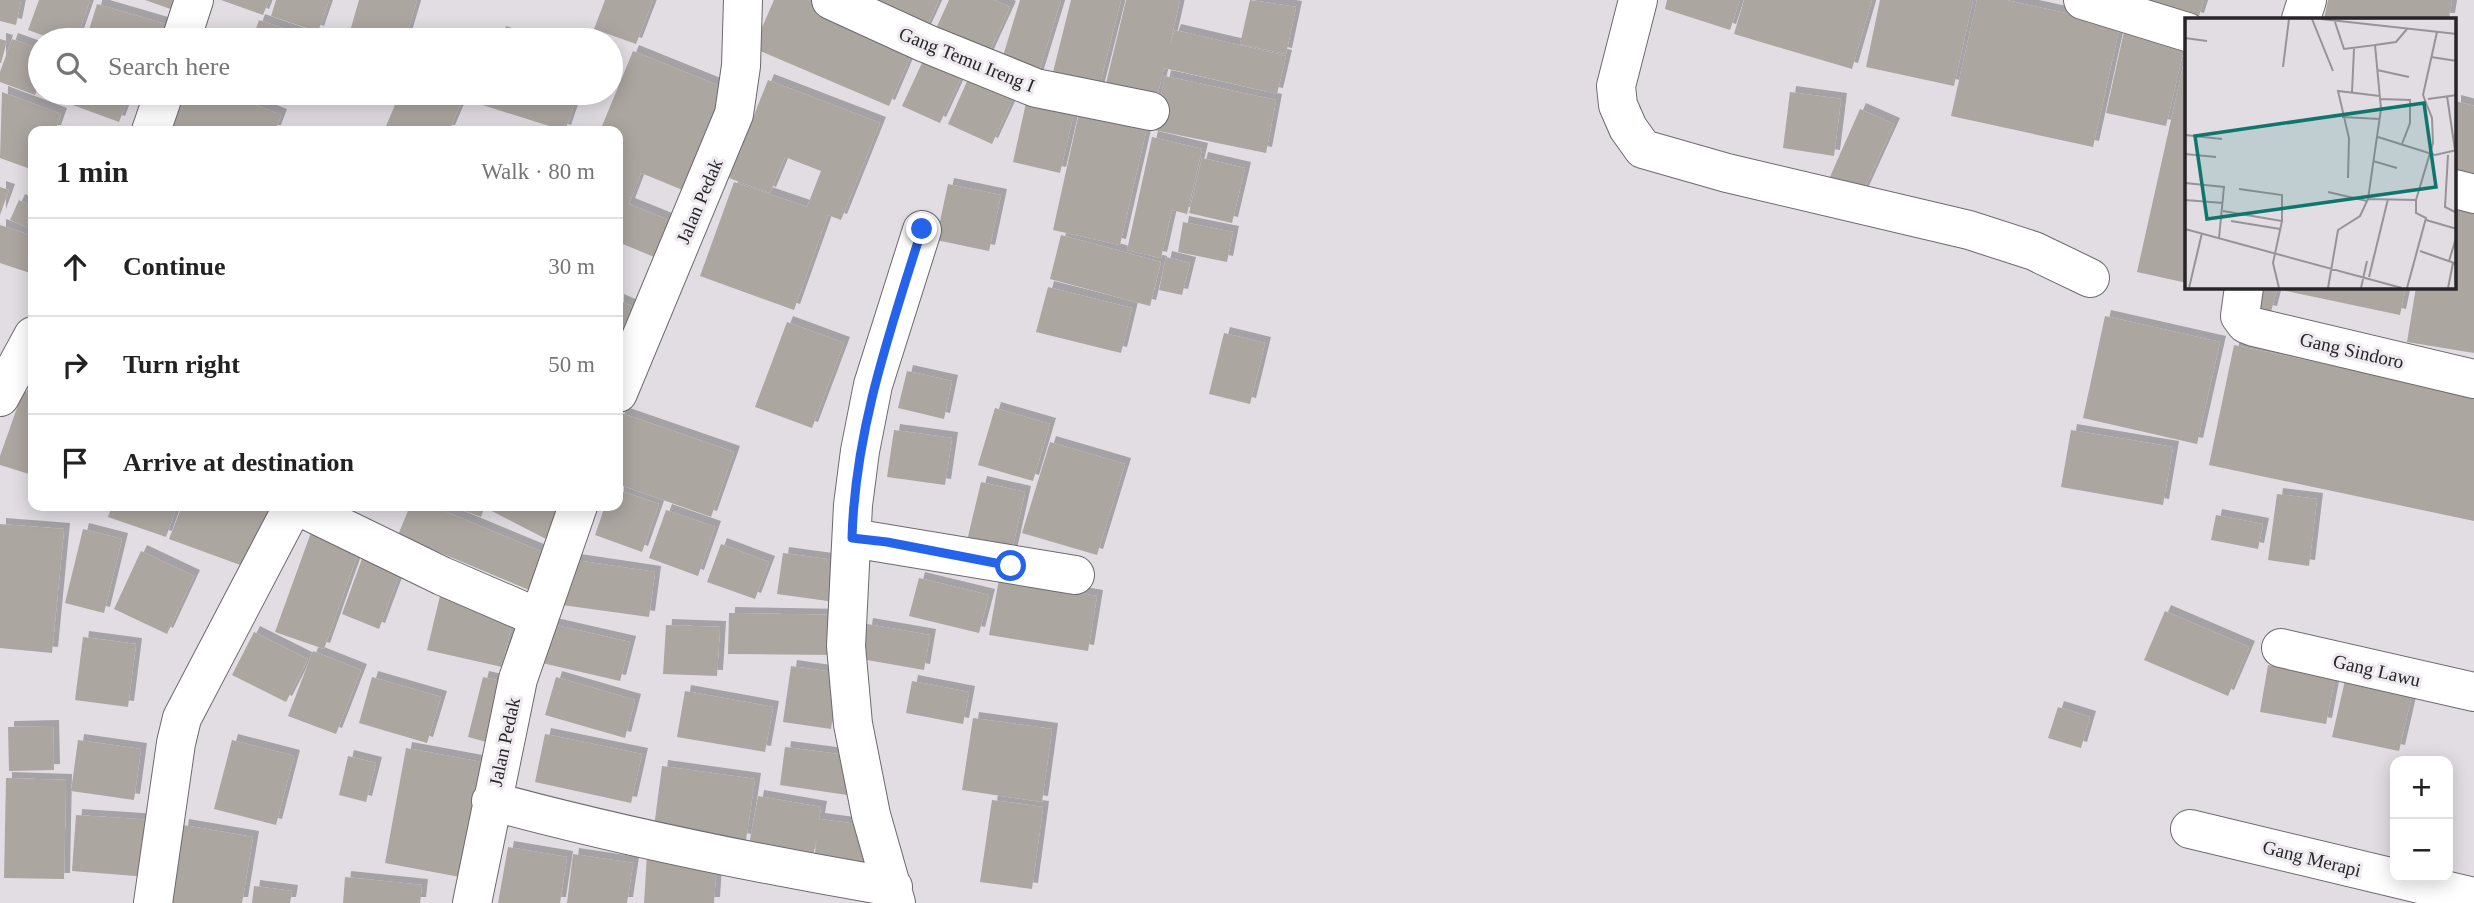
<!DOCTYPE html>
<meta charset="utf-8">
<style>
:root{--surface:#fff;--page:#f2f2f2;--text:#222;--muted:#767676;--line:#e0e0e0}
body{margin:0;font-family:"Times New Roman",serif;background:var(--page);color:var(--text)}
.controls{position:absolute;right:21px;bottom:21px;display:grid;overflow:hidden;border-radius:14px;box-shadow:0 4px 18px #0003}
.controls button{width:63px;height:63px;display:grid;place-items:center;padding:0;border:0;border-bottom:2px solid var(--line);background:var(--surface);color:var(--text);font:35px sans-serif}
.stop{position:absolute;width:21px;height:21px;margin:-16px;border:5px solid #2563eb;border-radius:50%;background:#fff}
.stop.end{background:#2563eb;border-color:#fff;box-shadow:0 2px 7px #0008}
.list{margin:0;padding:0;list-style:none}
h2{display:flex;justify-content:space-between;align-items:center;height:91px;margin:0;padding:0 28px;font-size:30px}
h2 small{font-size:23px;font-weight:400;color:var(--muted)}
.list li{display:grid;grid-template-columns:46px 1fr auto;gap:21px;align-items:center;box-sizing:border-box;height:98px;padding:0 28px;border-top:2px solid var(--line)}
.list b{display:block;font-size:26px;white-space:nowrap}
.list em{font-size:23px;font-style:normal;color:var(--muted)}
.icon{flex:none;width:38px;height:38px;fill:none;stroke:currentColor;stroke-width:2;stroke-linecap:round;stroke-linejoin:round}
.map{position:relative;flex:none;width:2474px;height:903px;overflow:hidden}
.search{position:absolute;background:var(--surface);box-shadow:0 4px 18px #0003;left:28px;top:28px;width:595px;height:77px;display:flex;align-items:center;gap:18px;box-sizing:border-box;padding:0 24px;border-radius:38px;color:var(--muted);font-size:26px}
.panel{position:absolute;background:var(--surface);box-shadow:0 4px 18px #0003;left:28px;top:126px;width:595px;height:385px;border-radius:14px}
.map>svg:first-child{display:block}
</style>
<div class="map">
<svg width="2474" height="903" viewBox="0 0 2474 903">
<defs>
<filter id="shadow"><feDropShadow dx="6" dy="-6" stdDeviation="0" flood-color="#0004"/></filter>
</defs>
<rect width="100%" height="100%" fill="#e1dde3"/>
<path fill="#aca6a1" filter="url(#shadow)" d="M0,0H21L16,25L0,21Z
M39,0H90L76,40H56L28,30Z
M145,0H190L185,14Z
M221,0H269L263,15Z
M276,0H329L318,32L271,16Z
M359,0H417L405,40H384L350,31Z
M605,0H653L636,44L594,29Z
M774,0H821L917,41L889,106L753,48Z
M857,0H939L921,39Z
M949,0H994L1010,7L987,57L934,33Z
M1020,0H1061L1037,78L1000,66Z
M1071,0H1121L1097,95L1050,84Z
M1126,0H1180L1170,44L1175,30L1286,56L1277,94L1164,68L1154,109L1103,96Z
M1250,0L1296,7L1286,54L1240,44Z
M1667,0H1740L1730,30L1665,9Z
M1744,0H1872L1852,69L1734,34Z
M1880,0H1973L1954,86L1866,67Z
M1977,0H2006L2120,25L2093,147L1951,116Z
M2114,0H2204L2198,19Z
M2328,0H2452L2449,19H2324Z
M97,4L169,25L165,40H86Z
M259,20L317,40H252Z
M2125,27L2186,40L2166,126L2106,113Z
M500,32L523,40H498Z
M0,39L7,41L1,63H0Z
M12,39L40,49V81L35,95L0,82V72Z
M928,50L966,67L940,123L902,106Z
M633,51L732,91L690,193L641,173L629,204L681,225L666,262L618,242V131H600Z
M2186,53H2187V283L2137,272Z
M973,68L1018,88L992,144L948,124Z
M1165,76L1276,100L1266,153L1154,130Z
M768,80L880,123L841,220L828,215L794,310L700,276L734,182L819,211L807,207L821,171L785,157L770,193L729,178Z
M1029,89L1077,100L1060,173L1013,162Z
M2,92L61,114L55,131H33V170L0,158Z
M1790,92L1841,99L1834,156L1783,148Z
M40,93H130L119,122Z
M185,93H225L281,115L275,131H170Z
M400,93H437L461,103L449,131H384Z
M480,93H578L565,131L476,103Z
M1082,99L1150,114L1120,245L1053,230Z
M2455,101L2474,106V178L2455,173Z
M1860,109L1894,124L1862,194L1829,179Z
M1152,137L1202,149L1187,214L1172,210L1161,258L1127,250Z
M1202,158L1245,168L1232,223L1189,213Z
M948,184L1001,195L989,251L936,240Z
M0,187L9,190L0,215Z
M19,200L33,207V230L10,220Z
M2455,201L2474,205V353L2407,342L2416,287H2455Z
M1183,222L1233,232L1227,262L1178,252Z
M0,225L33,236V263L30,273L0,263Z
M1061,235L1161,262L1150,306L1050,279Z
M1166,257L1190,263L1182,295L1159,290Z
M1048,287L1132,308L1121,353L1036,332Z
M2252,287H2406L2400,315L2277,289L2271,312L2247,307Z
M618,300L643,311L618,351Z
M2105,316L2220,342L2197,444L2083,418Z
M787,322L844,343L812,428L755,407Z
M1224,333L1265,343L1250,404L1209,394Z
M2234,345L2474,395V521L2209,465Z
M907,371L952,381L944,419L898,408Z
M23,391L33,394V461L29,474L0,465V456Z
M995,408L1050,424L1033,481L978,465Z
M621,413L734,452L711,517L618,484V421Z
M894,430L952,438L945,485L887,477Z
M2071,430L2173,447L2163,505L2061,487Z
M1050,442L1125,464L1097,555L1022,533Z
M981,482L1025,492L1011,555L966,545Z
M618,490L659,504L642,552L595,535L605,506H618Z
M2277,494L2317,499L2309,566L2268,560Z
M112,506H177L166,537L108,517Z
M182,506H273L254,570L169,539Z
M410,506H432L545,553L529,590L398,535Z
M451,506H485L481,517Z
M490,506H564L546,539L488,509Z
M666,510L715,527L698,576L649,558Z
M2216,515L2263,524L2258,549L2211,540Z
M0,524L64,529L52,653L0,648Z
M313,527L361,545L324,649L275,632Z
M83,529L122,539L104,613L65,603Z
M721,544L769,562L755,599L707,582Z
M141,551L194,576L167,634L114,609Z
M783,553L841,561L835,602L777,594Z
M363,556L401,570L379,629L342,614Z
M568,559L655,572L649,617L562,605Z
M919,578L989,595L979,633L909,616Z
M999,579L1097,596L1088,651L989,635Z
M440,596L514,614L502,667L427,650Z
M2165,611L2249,647L2228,696L2144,660Z
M729,613L838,615L837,655L728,654Z
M551,624L630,642L620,681L542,663Z
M867,624L930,635L924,670L861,659Z
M666,625L720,627L717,676L663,674Z
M254,632L308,659L286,702L232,675Z
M83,637L136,644L128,707L75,700Z
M313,651L361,670L336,734L288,716Z
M2268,665L2335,677L2326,724L2260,712Z
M791,666L839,673L831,729L783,722Z
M2346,676L2413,690L2399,751L2332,737Z
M372,677L441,697L427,743L359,723Z
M483,677L513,684L497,745L468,737Z
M556,677L635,700L625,738L545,715Z
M912,681L969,692L963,724L906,713Z
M685,691L773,707L765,752L677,737Z
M2058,707L2090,717L2081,748L2048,738Z
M973,718L1052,729L1042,802L962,790Z
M53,726L54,770L9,771L8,727Z
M545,734L642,754L631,803L535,782Z
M78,740L141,749L134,800L71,791Z
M232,740L294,756L276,825L214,809Z
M785,747L853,756L847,795L780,785Z
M406,748L482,762L460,877L385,863Z
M348,756L376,763L366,802L339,795Z
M662,766L755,779L746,840L654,827Z
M6,778L66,780L64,879L4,878Z
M758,796L821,807L819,819L871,826L865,865L814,858L817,839L813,855L749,845Z
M992,800L1043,807L1032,889L980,882Z
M76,815L152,820L148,877L72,871Z
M183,825L253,837L242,903H171Z
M508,847L567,857L560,903H498Z
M647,853L717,857L714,903H644Z
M573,854L633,863L627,903H567Z
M345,877L422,885L420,903H343Z
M254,886L292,891L290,903H252Z"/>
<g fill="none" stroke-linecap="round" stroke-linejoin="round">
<g stroke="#6d696f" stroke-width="40">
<path id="street" d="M831,0L925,43L1036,88L1150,111
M1638,0L1616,86L1618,105L1628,128L1643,149L1727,173L1969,230L2034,251L2090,278
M2083,0L2187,32
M2301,19L2307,0
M181,40L194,0
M151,131L164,93
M2455,189L2474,194
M2244,287L2240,316L2246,324L2254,327L2474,379
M618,393L734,114L741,66L743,0
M0,397L33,336
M298,506L442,576L539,618
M852,538L1075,575
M2281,648L2474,692
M491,801C624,837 757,864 893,887
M2190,829L2474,897
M153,903L176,743L182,718L293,506
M472,903L518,679L578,506
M896,903L871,815L853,724L846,646L853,505L860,451L873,385L922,230"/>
</g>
<use href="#street" stroke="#fff" stroke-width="38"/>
</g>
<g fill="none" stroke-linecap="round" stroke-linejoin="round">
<path stroke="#2563eb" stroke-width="9" d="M922,229C890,331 855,430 852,538L887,542L1011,566"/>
</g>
<g text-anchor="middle" stroke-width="6" stroke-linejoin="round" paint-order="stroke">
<g font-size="19" fill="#272528" stroke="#eeeaf0">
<text transform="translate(967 59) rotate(22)" y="7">Gang Temu Ireng I</text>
<text transform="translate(699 201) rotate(-67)" y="7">Jalan Pedak</text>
<text transform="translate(2352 350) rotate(13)" y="7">Gang Sindoro</text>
<text transform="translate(2377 670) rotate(13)" y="7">Gang Lawu</text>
<text transform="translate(504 742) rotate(-78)" y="7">Jalan Pedak</text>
<text transform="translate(2312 858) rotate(14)" y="7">Gang Merapi</text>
</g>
</g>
<g transform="translate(2185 18)">
<rect width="271" height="271" fill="#e1dde3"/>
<path fill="none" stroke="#979398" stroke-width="2" d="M127,1L148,53M136,1L272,16M0,20L22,23M190,27L211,24L222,11M246,39L272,43M98,49L104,1M192,52L224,59M167,74L169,31M262,78L270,132M195,81L225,82V105L217,126M243,81L272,77M157,99L195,101M0,117L37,121M193,119L250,137L272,132M0,136L31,139M263,137L260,189L272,195M188,143L212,150M163,160L164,120L153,73L195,78M0,165L39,169L34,220M54,171L97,177V203M143,174L182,183M183,181L231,182V195L241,200L222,270M0,182L38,185M231,182L248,125L247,100L238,77L252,14M38,193L97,203L88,245L94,270M241,202L272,211M46,203L95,211M0,211L217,270M235,233L272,246M264,243L272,217M184,259L203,181M4,270L17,215M143,270L153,212L175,198L183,181L196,91L190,27L159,31L150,4M176,270L182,243M263,270L268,245"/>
<path fill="#0f766e" fill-opacity="0.15" stroke="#0f766e" stroke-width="3.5" d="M239,85L251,169L22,201L10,118Z"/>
<rect width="271" height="271" fill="none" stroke="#272528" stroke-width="3.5"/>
</g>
</svg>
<div class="controls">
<button>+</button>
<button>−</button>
</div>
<div class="stop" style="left:1011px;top:566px"></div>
<div class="stop end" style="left:922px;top:229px"></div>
<div class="search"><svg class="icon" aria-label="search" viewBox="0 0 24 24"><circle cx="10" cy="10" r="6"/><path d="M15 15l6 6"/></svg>Search here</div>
<section class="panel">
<h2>1 min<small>Walk · 80 m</small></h2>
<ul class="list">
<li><svg class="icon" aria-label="ahead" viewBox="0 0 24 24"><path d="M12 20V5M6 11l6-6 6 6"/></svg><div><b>Continue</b></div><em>30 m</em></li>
<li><svg class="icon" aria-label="right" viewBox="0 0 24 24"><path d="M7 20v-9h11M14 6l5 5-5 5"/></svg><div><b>Turn right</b></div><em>50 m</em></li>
<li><svg class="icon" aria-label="arrive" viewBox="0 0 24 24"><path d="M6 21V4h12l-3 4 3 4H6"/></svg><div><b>Arrive at destination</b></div></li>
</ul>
</section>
</div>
